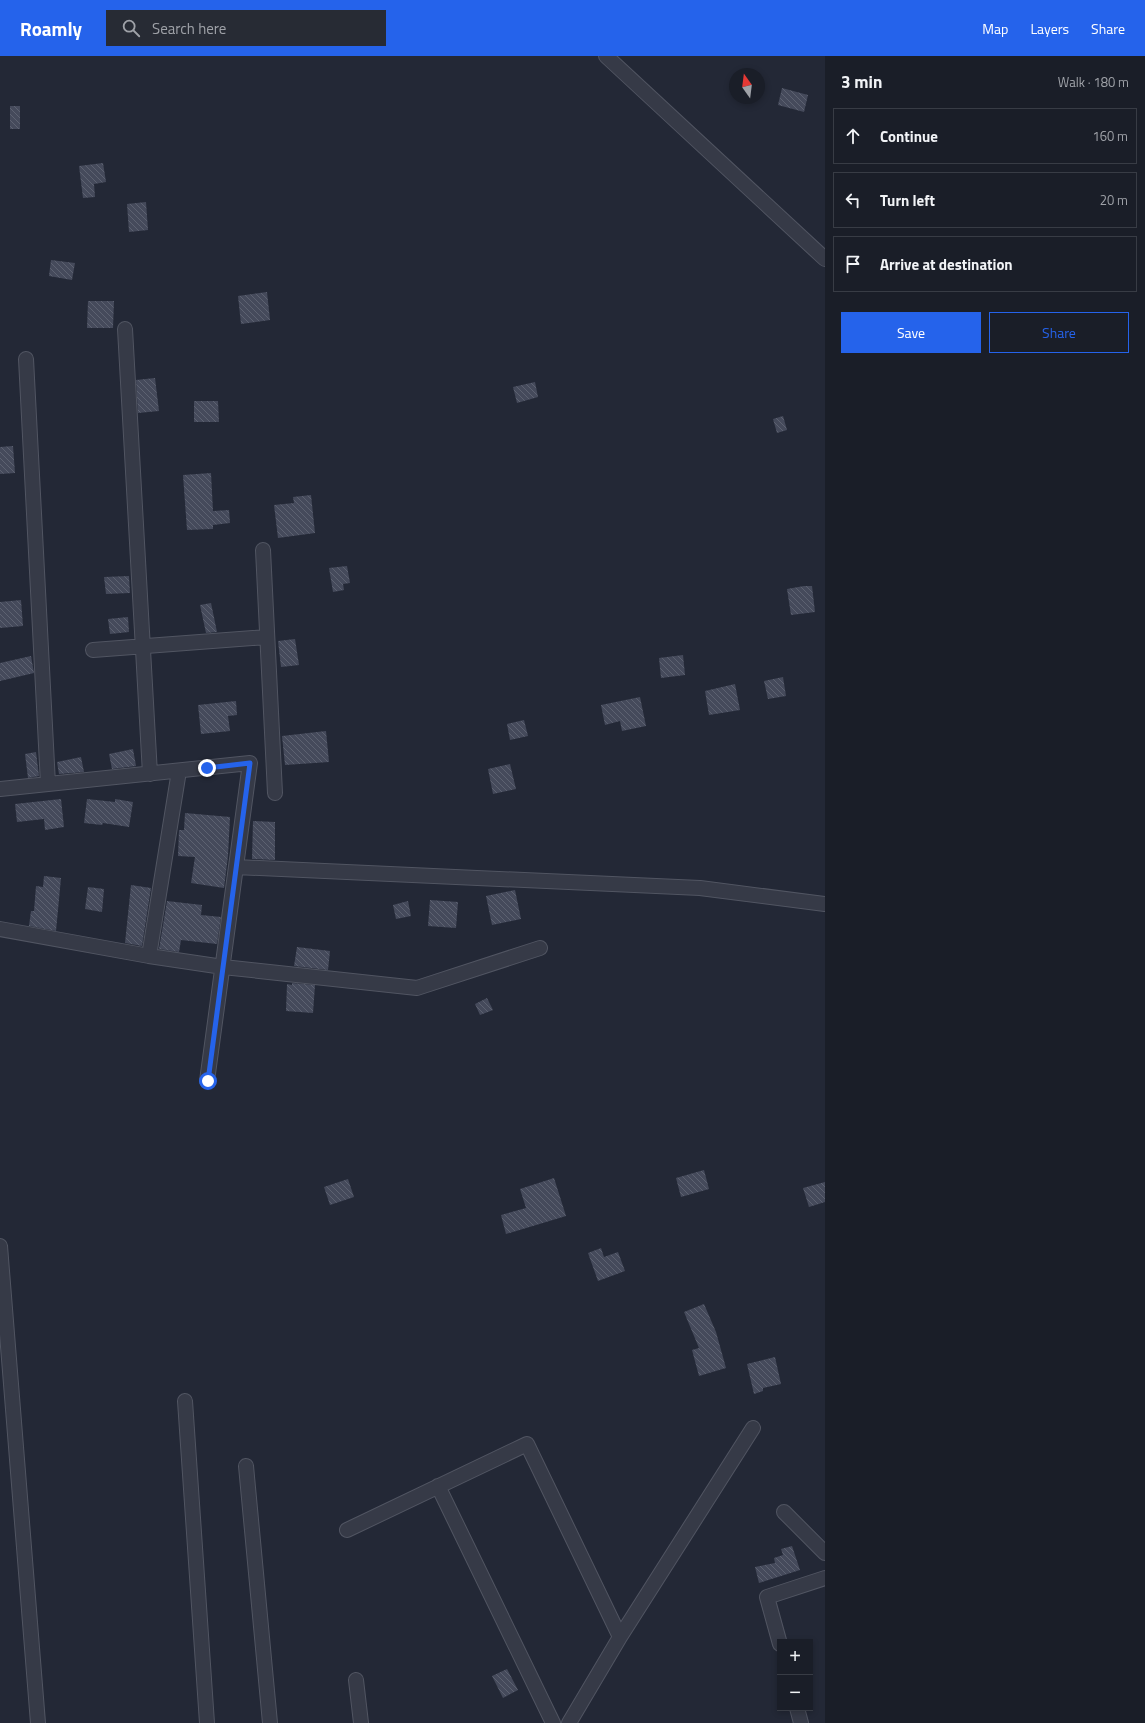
<!DOCTYPE html>
<meta charset="utf-8">
<style>
:root{--surface:#1a1e28;--page:#272b34;--text:#f1f3f6;--muted:#9fa2a8;--line:#383c45;--accent:#2563eb}
body{margin:0;font-family:"Titillium Web",sans-serif;background:var(--page);color:var(--text)}
.controls{position:absolute;right:12px;bottom:12px;display:grid;overflow:hidden;border-radius:0px;box-shadow:0 2px 6px #0003}
.controls button{width:36px;height:36px;display:grid;place-items:center;padding:0;border:0;border-bottom:1px solid var(--line);background:var(--surface);color:var(--text);font:20px sans-serif}
.compass{position:absolute;left:729px;top:12px;width:36px;height:36px;border-radius:50%;background:var(--surface);box-shadow:0 2px 6px #0003;rotate:346deg}
.stop{position:absolute;width:12px;height:12px;margin:-9px;border:3px solid #2563eb;border-radius:50%;background:#fff}
.stop.end{background:#2563eb;border-color:#fff;box-shadow:0 1px 4px #0008}
.list{margin:0;padding:0;list-style:none}
h2{display:flex;justify-content:space-between;align-items:center;height:52px;margin:0;padding:0 16px;font-size:17px}
h2 small{font-size:13px;font-weight:400;color:var(--muted)}
.list li{display:grid;grid-template-columns:26px 1fr auto;gap:12px;align-items:center;box-sizing:border-box;height:56px;margin:0 8px 8px;padding:0 8px;border:1px solid var(--line);border-radius:0px}
.list b{display:block;font-size:15px;white-space:nowrap}
.list em{font-size:13px;font-style:normal;color:var(--muted)}
.actions{display:flex;gap:8px;padding:12px 16px}
.actions a{flex:1;padding:9px 0;border:1px solid var(--accent);border-radius:0px;text-align:center;font-size:14px;color:var(--accent)}
.actions .main{background:var(--accent);color:#fff}
.icon{flex:none;width:22px;height:22px;fill:none;stroke:currentColor;stroke-width:2;stroke-linecap:round;stroke-linejoin:round}
.map{position:relative;flex:none;width:825px;height:1667px;overflow:hidden}
header{display:flex;align-items:center;gap:24px;box-sizing:border-box;height:56px;padding:0 20px;background:var(--accent);color:#fff}
header strong{font-size:19px}
nav{display:flex;gap:22px;margin-inline-start:auto;font-size:14px}
.search{width:280px;height:36px;background:var(--page);display:flex;align-items:center;gap:10px;box-sizing:border-box;padding:0 14px;border-radius:0px;color:var(--muted);font-size:15px}
main{display:flex}
aside{flex:1;background:var(--surface)}
.map>svg:first-child{display:block}
</style>
<header>
<strong>Roamly</strong>
<div class="search"><svg class="icon" aria-label="search" viewBox="0 0 24 24"><circle cx="10" cy="10" r="6"/><path d="M15 15l6 6"/></svg>Search here</div>
<nav><a>Map</a><a>Layers</a><a>Share</a></nav>
</header>
<main>
<div class="map">
<svg width="825" height="1667" viewBox="0 0 825 1667">
<defs>
<pattern id="building-back-hatch" width="6" height="6" patternUnits="userSpaceOnUse"><rect width="6" height="6" fill="#454a5b"/><path d="M-1 5l2 2M0 0l6 6M5-1l2 2" fill="none" stroke="#5d6271"/></pattern>
</defs>
<rect width="100%" height="100%" fill="#232836"/>
<path fill="url(#building-back-hatch)" d="M782,32L808,39L804,56L778,49Z
M10,50H20V73H10Z
M103,107L106,126L94,128L95,141L83,142L79,110Z
M146,146L148,174L129,176L127,148Z
M51,204L75,207L72,224L49,220Z
M267,236L270,264L241,268L238,240Z
M88,245H114L113,272H87Z
M155,322L159,355L138,357L136,324Z
M535,326L538,341L517,347L513,331Z
M194,345H218L219,366H194Z
M783,360L787,374L777,377L773,363Z
M13,390L15,417L0,418V391Z
M211,417L213,455L229,454L230,467L213,469V473L187,474L183,419Z
M311,439L315,477L278,482L274,449L294,447L293,441Z
M347,510L350,527L343,528L344,534L333,536L329,512Z
M129,520L130,537L106,538L104,521Z
M804,530H812L815,556L791,559L787,533Z
M21,544L23,570L0,572V546Z
M211,547L217,576L206,577L200,549Z
M128,561L129,576L110,578L108,563Z
M295,583L299,609L281,611L278,585Z
M683,599L685,619L661,622L659,602Z
M31,600L34,617L0,625V607Z
M783,621L786,640L768,643L764,625Z
M735,628L740,654L709,659L705,635Z
M640,641L646,670L622,675L620,665L605,669L601,649Z
M236,645L237,659L228,660L230,675L201,678L198,649Z
M524,664L528,680L510,684L507,668Z
M326,675L329,706L285,709L282,680Z
M133,693L136,710L112,713L109,698Z
M36,696L39,720L28,722L25,698Z
M81,701L84,716L59,718L57,706Z
M510,708L516,733L493,738L488,713Z
M61,743L64,771L45,774L44,763L17,766L15,748Z
M87,743L115,746V743L133,746L129,771L103,767L102,769L84,767Z
M185,757L230,761L228,800L224,832L191,827L195,801L178,800L179,774H184Z
M253,765L275,766V804L252,803Z
M44,820L61,822L56,875L29,870L31,855H34L36,830L43,831Z
M131,829L151,832L142,890L125,887Z
M88,831L104,833L102,856L85,853Z
M515,834L521,863L492,869L486,840Z
M430,844L458,846L456,872L428,870Z
M167,845L202,849L201,859L221,861L217,888L181,884L179,896L159,893Z
M408,845L411,860L396,863L393,849Z
M297,891L330,895L328,914L294,910Z
M292,927L315,929L313,957L286,955L287,928L292,929Z
M487,942L493,954L480,959L475,948Z
M704,1114L709,1133L681,1141L676,1122Z
M554,1122L566,1160L506,1178L501,1159L526,1152L520,1133Z
M348,1123L354,1141L330,1149L324,1131Z
M825,1126V1146L809,1151L803,1132Z
M601,1192L604,1201L618,1196L625,1215L598,1225L588,1197Z
M704,1248L716,1276L726,1312L699,1320L692,1294L699,1292L684,1256Z
M775,1301L781,1328L763,1332V1335L754,1338L747,1308Z
M792,1490L800,1514L759,1527L755,1511L775,1507L774,1502L783,1499L781,1493Z
M507,1613L518,1634L503,1642L492,1620Z"/>
<g fill="none" stroke-linecap="round" stroke-linejoin="round">
<g stroke="#515562" stroke-width="16">
<path id="street" d="M606,0L825,203
M125,273L150,718
M26,303L48,728
M263,494L275,737
M93,594L267,581
M0,733L250,707L207,1025
M236,811L700,832L825,848
M0,873L149,900L223,911L417,932L540,892
M149,900L179,715
M0,1190L38,1667
M185,1345L207,1667
M246,1410L270,1667
M438,1430L553,1667
M784,1456L825,1497
M347,1474L527,1388L620,1581
M780,1588L767,1541L825,1522
M356,1624L361,1667
M797,1652L801,1667
M569,1667L620,1581L753,1372"/>
</g>
<use href="#street" stroke="#363a47" stroke-width="14"/>
</g>
<g fill="none" stroke-linecap="round" stroke-linejoin="round">
<path stroke="#2563eb" stroke-width="5" d="M207,712L250,707L208,1025"/>
</g>
</svg>
<div class="controls">
<button>+</button>
<button>−</button>
</div>
<svg class="compass" viewBox="-18 -18 36 36"><path d="M0-13l5 13h-10z" fill="#e53935"/><path d="M0 13l5-13h-10z" fill="#9fa2a8"/></svg>
<div class="stop" style="left:208px;top:1025px"></div>
<div class="stop end" style="left:207px;top:712px"></div>
</div>
<aside>
<h2>3 min<small>Walk · 180 m</small></h2>
<ul class="list">
<li><svg class="icon" aria-label="ahead" viewBox="0 0 24 24"><path d="M12 20V5M6 11l6-6 6 6"/></svg><div><b>Continue</b></div><em>160 m</em></li>
<li><svg class="icon" aria-label="left" viewBox="0 0 24 24"><path d="M17 20v-9H6M10 6l-5 5 5 5"/></svg><div><b>Turn left</b></div><em>20 m</em></li>
<li><svg class="icon" aria-label="arrive" viewBox="0 0 24 24"><path d="M6 21V4h12l-3 4 3 4H6"/></svg><div><b>Arrive at destination</b></div></li>
</ul>
<div class="actions"><a class="main">Save</a><a>Share</a></div>
</aside>
</main>
